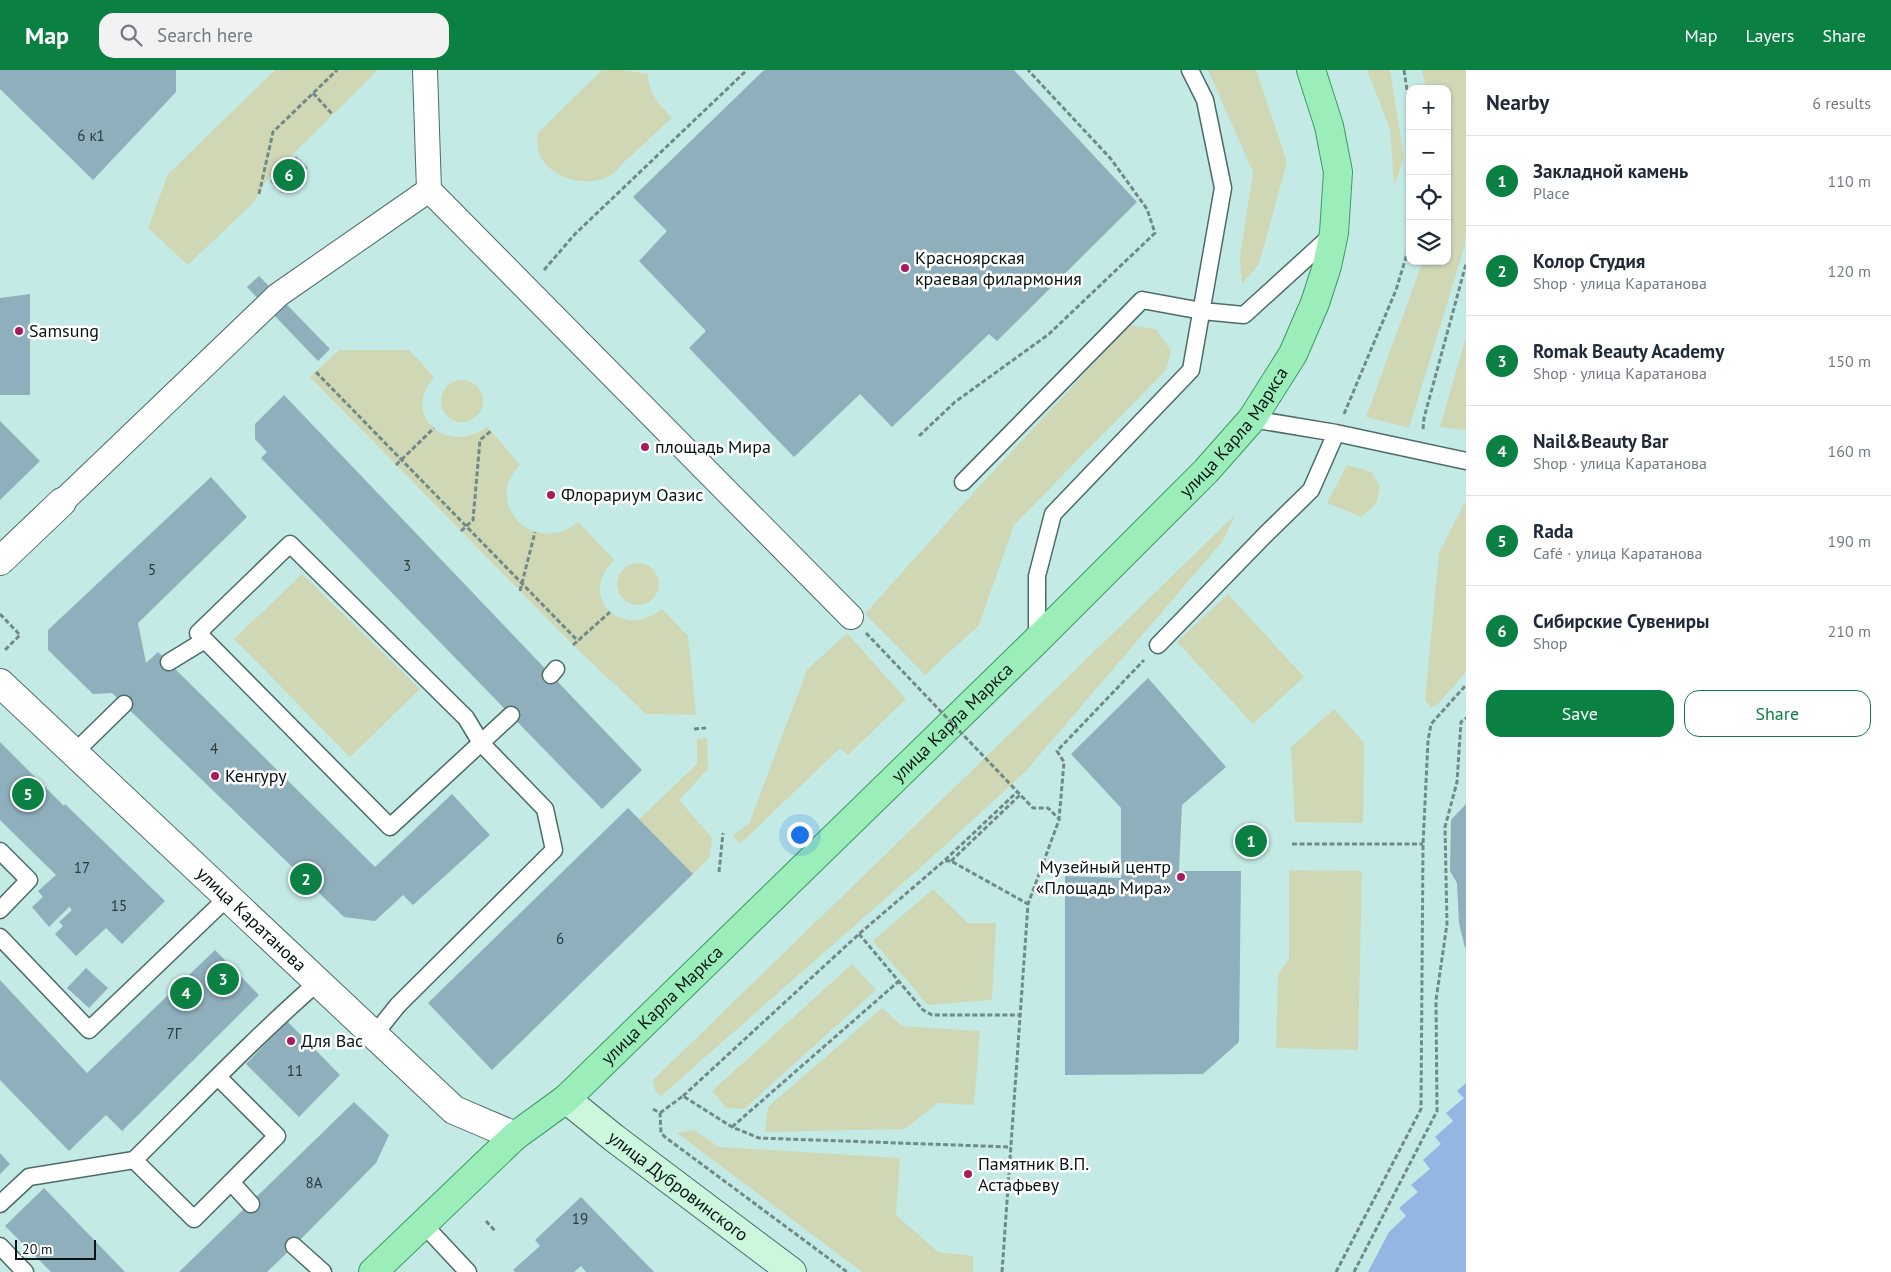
<!DOCTYPE html>
<meta charset="utf-8">
<style>
:root{--surface:#fff;--page:#f2f2f3;--text:#1f2937;--muted:#747a83;--line:#e0e1e3;--accent:#0b8043}
body{margin:0;font-family:"PT Sans",sans-serif;background:var(--page);color:var(--text)}
.controls{position:absolute;right:15px;top:15px;display:grid;overflow:hidden;border-radius:10px;box-shadow:0 1px 4px #0004}
.controls button{width:45px;height:45px;display:grid;place-items:center;padding:0;border:0;border-bottom:1px solid var(--line);background:var(--surface);color:var(--text);font:25px sans-serif}
.scale{position:absolute;left:15px;bottom:12px;width:81px;box-sizing:border-box;padding-left:5px;border:2px solid #071413;border-top:0;font-size:14px;line-height:18px;white-space:nowrap;color:#071413;-webkit-text-stroke:4px #fff;paint-order:stroke}
.you{position:absolute;left:799px;top:764px;width:18px;height:18px;margin:-12px;border:4px solid #fff;border-radius:50%;background:#1a73e8;box-shadow:0 0 0 8px #1a73e833}
.badge{display:grid;place-items:center;width:32px;height:32px;border-radius:50%;background:var(--accent);color:#fff;font-size:16px;font-weight:700}
.pin{position:absolute;translate:-50% -50%;border:2px solid #fff;box-shadow:0 1px 5px #0006}
.list{margin:0;padding:0;list-style:none}
h2{display:flex;justify-content:space-between;align-items:center;height:65px;margin:0;padding:0 20px;font-size:21px}
h2 small{font-size:16px;font-weight:400;color:var(--muted)}
.list li{display:grid;grid-template-columns:32px 1fr auto;gap:15px;align-items:center;box-sizing:border-box;height:90px;padding:0 20px;border-top:1px solid var(--line)}
.list b{display:block;font-size:19px;white-space:nowrap}
.list p{margin:0;font-size:16px;white-space:nowrap;color:var(--muted)}
.list em{font-size:16px;font-style:normal;color:var(--muted)}
.actions{display:flex;gap:10px;padding:15px 20px}
.actions a{flex:1;padding:11px 0;border:1px solid var(--accent);border-radius:15px;text-align:center;font-size:18px;color:var(--accent)}
.actions .main{background:var(--accent);color:#fff}
.icon{flex:none;width:28px;height:28px;fill:none;stroke:currentColor;stroke-width:2;stroke-linecap:round;stroke-linejoin:round}
.map{position:relative;flex:none;width:1466px;height:1202px;overflow:hidden}
header{display:flex;align-items:center;gap:30px;box-sizing:border-box;height:70px;padding:0 25px;background:var(--accent);color:#fff}
header strong{font-size:24px}
nav{display:flex;gap:28px;margin-inline-start:auto;font-size:18px}
.search{width:350px;height:45px;background:var(--page);display:flex;align-items:center;gap:12px;box-sizing:border-box;padding:0 18px;border-radius:15px;color:var(--muted);font-size:19px}
main{display:flex}
aside{flex:1;background:var(--surface)}
.map>svg:first-child{display:block}
</style>
<header>
<strong>Map</strong>
<div class="search"><svg class="icon" aria-label="search" viewBox="0 0 24 24"><circle cx="10" cy="10" r="6"/><path d="M15 15l6 6"/></svg>Search here</div>
<nav><a>Map</a><a>Layers</a><a>Share</a></nav>
</header>
<main>
<div class="map">
<svg width="1466" height="1202" viewBox="0 0 1466 1202">
<rect width="100%" height="100%" fill="#c4eae5"/>
<path fill="#cfd7b5" d="M275,0H378L266,111L254,132L188,195L148,158L168,104Z
M602,0H624L648,4C648,23 660,35 672,48C656,63 640,77 624,92C619,97 613,105 607,107C590,115 566,111 552,100C540,91 535,78 538,63Z
M1208,0H1256L1287,92L1259,194L1242,214L1240,187L1253,102Z
M1367,0H1390L1404,88L1394,116L1390,59Z
M1422,0H1466V164L1464,178L1409,358L1366,347L1423,191H1447V19H1426Z
M1130,255L1156,259L1171,281L1166,300L1014,455L979,555L925,605L865,544L974,422Z
M1466,267V360L1440,357Z
M339,280H409L434,307C400,346 448,386 487,357L491,361L520,395C481,433 535,488 578,452L614,490C576,528 623,571 662,539L688,566L696,645L646,644L573,575L310,307Z
M441 331a21 21 0 1 1 42 0a21 21 0 1 1-42 0Z
M1347,395L1372,402L1380,417L1376,434L1361,447L1327,433Z
M1466,430V602L1438,634L1431,638L1425,630L1439,483Z
M1236,444L1222,472L1025,702L920,798L661,1026L655,1020L653,1010Z
M617 514a21 21 0 1 1 42 0a21 21 0 1 1-42 0Z
M302,504L420,619L350,687L234,569Z
M1228,524L1304,607L1253,654L1177,572Z
M847,563L906,629L848,685L840,678L740,774L733,765L749,754L807,600Z
M1334,639L1364,673L1363,753L1295,752L1291,677Z
M707,668L708,699L679,730L712,768L709,788L693,804L639,749L697,694V669Z
M1289,800L1362,801L1358,980L1276,978L1278,905L1289,889Z
M933,819L968,853H996L992,930L928,935L873,871Z
M852,894L876,920L744,1039L726,1038L712,1021Z
M882,938L902,956L980,961L974,1035L938,1033L905,1059L765,1062L768,1037Z
M694,1060L719,1077L900,1088L896,1145L938,1182L973,1186V1202H862L677,1063Z"/>
<path fill="#94b6e3" d="M1466,1013V1202H1368L1389,1162L1406,1146L1399,1138L1418,1122L1411,1115L1430,1099L1423,1090L1441,1074L1435,1067L1453,1051L1446,1043L1464,1028L1457,1021Z"/>
<path fill="#8eafbb" d="M0,0H176V22L93,110L0,19Z
M764,0H1014L1137,132L997,271L989,264L892,357L860,324L794,387L689,278L706,261L639,191L667,161L633,127Z
M296,86L308,98L282,123L270,111Z
M259,206L330,279L318,291L247,217Z
M30,224V325H0V228Z
M284,325L642,700L602,739L261,388L267,382L255,369V354Z
M0,351L40,391L0,430Z
M211,407L247,447L138,553L146,593L158,582L375,797L452,724L490,765L413,835L403,825L375,851L344,847L112,623L93,624L48,580V560Z
M1148,608L1226,697L1182,735L1179,801H1241L1239,972L1203,1004L1065,1005V806L1121,808V738L1071,684Z
M0,672L64,736L65,734L165,831L122,874L106,858L76,886L55,864L63,856L59,852L72,840L69,837L49,857L32,837L43,827L38,821L56,805L0,750Z
M1466,734V878H1465L1459,853L1457,813L1450,801L1451,750Z
M628,738L693,804L492,1000L428,933Z
M215,880L259,925L122,1061L106,1045L69,1081L0,1010V910L87,1003Z
M86,898L108,918L89,938L67,918Z
M287,951L340,1005L299,1047L246,994Z
M354,1032L389,1065L376,1093L294,1176L267,1202H179Z
M0,1083L10,1094L0,1104Z
M44,1118L125,1202H51L5,1156Z
M581,1127L654,1202H586L581,1196L574,1202H515L513,1200L540,1176L535,1170Z"/>
<g fill="none" stroke-linecap="round" stroke-linejoin="round">
<g stroke="#4b6c69" stroke-width="19">
<path id="service" d="M1252,349L1336,363L1466,391
M963,412L1142,230L1202,241L1244,245L1333,164
M1037,570V506L1053,444L1191,300L1223,118L1205,30L1190,0
M1158,575L1265,465L1311,420L1336,363
M169,592L205,570
M551,605L556,599
M74,683L124,634
M0,781L29,810L0,840
M0,867L89,960L228,827
M374,965L398,935L554,780L545,739L481,673L466,648L290,474L198,563L390,757L511,645
M218,1007L277,1066L194,1149L134,1090C195,1030 254,968 318,912
M231,1112L251,1134
M0,1134L29,1107L134,1090
M423,1154L468,1202
M0,1176L25,1202
M294,1176L323,1202"/>
</g>
<g stroke="#4b6c69" stroke-width="26">
<path id="pedestrian" d="M429,120L851,547
M62,432L278,225L429,120L425,0"/>
</g>
<g stroke="#4b6c69" stroke-width="30">
<path id="minor" d="M0,491L62,432"/>
</g>
<g stroke="#4b6c69" stroke-width="30">
<g id="tertiary">
<path id="s1" d="M0,613L454,1040L515,1066"/>
</g>
</g>
<g stroke="#4b6c69" stroke-width="30">
<g id="secondary">
<path id="s2" d="M566,1029L614,1068L792,1202"/>
</g>
</g>
<g stroke="#3c9b62" stroke-width="30">
<g id="primary">
<path id="s3" d="M373,1202L515,1066L566,1029L1037,570L1206,401L1252,349L1293,284L1315,233L1327,196L1334,163L1338,102L1329,56L1311,0"/>
</g>
</g>
<path stroke="#708b87" stroke-width="3" stroke-dasharray="5 2.5" stroke-linecap="butt" d="M1404,0L1410,40
M313,23L333,45
M259,124L273,62L337,0
M544,200L575,164L747,0
M316,302L578,571
M1344,344L1396,220L1410,174
M1423,359L1424,348L1466,194
M919,366L955,332L1049,264L1155,163L1147,139L1111,89L1028,0
M396,395L434,358
M461,461L473,450L480,370L491,361
M520,521L535,462
M0,544L20,565L5,580
M573,575L610,542
M694,659L706,658
M1011,715L1033,738H1048L1059,749
M1292,774H1423
M945,790L1017,722
M951,791L1020,725
M719,802L723,763
M859,864L923,940L932,945H1021
M683,1026L859,864L944,791H951L1028,834
M653,1039L660,1043L661,1063L665,1067L847,1202
M660,1043L683,1026L732,1057L759,1068L1011,1077
M732,1057L899,911
M486,1151L496,1162
M1002,1202L1028,834L1059,750L1064,692L1057,681L1144,590
M1336,1202L1421,1039L1423,774L1428,671L1431,654L1466,615
M1354,1202L1437,1041L1436,930L1447,854L1445,757L1457,712L1461,652L1466,648"/>
<use href="#service" stroke="#fff" stroke-width="16"/>
<use href="#pedestrian" stroke="#fff" stroke-width="24"/>
<use href="#minor" stroke="#fff" stroke-width="28"/>
<use href="#tertiary" stroke="#fff" stroke-width="28"/>
<use href="#secondary" stroke="#cdf7dc" stroke-width="28"/>
<use href="#primary" stroke="#9beeba" stroke-width="28"/>
<path stroke="#708b87" stroke-width="3" stroke-dasharray="5 2.5" stroke-linecap="butt" d="M866,563L1011,715"/>
</g>
<g fill="#a81c5d" stroke="#fff" stroke-width="2">
<circle cx="905" cy="198" r="5"/>
<circle cx="19" cy="261" r="5"/>
<circle cx="645" cy="377" r="5"/>
<circle cx="551" cy="425" r="5"/>
<circle cx="215" cy="706" r="5"/>
<circle cx="1181" cy="807" r="5"/>
<circle cx="291" cy="971" r="5"/>
<circle cx="968" cy="1104" r="5"/>
</g>
<g text-anchor="middle" stroke-width="5" stroke-linejoin="round" paint-order="stroke">
<g font-size="15" fill="#293b3d">
<text x="91" y="71">6 к1</text>
<text x="407" y="501">3</text>
<text x="152" y="505">5</text>
<text x="214" y="684">4</text>
<text x="82" y="803">17</text>
<text x="119" y="841">15</text>
<text x="560" y="874">6</text>
<text x="174" y="969">7Г</text>
<text x="295" y="1006">11</text>
<text x="314" y="1118">8А</text>
<text x="580" y="1154">19</text>
</g>
<g font-size="18" fill="#071413" stroke="#fff" text-anchor="start">
<text x="915" y="194">Красноярская<tspan x="915" dy="21">краевая филармония</tspan></text>
<text x="29" y="267">Samsung</text>
<text x="655" y="383">площадь Мира</text>
<text x="561" y="431">Флорариум Оазис</text>
<text x="225" y="712">Кенгуру</text>
<text x="1171" y="803" text-anchor="end">Музейный центр<tspan x="1171" dy="21">«Площадь Мира»</tspan></text>
<text x="301" y="977">Для Вас</text>
<text x="978" y="1100">Памятник В.П.<tspan x="978" dy="21">Астафьеву</tspan></text>
</g>
<g font-size="18" fill="#071413" stroke="#fff">
<text dy="6" stroke="none"><textPath href="#s3" startOffset="1204">улица Карла Маркса</textPath></text>
<text dy="6" stroke="none"><textPath href="#s3" startOffset="799">улица Карла Маркса</textPath></text>
<text dy="6" stroke="none"><textPath href="#s1" startOffset="345">улица Каратанова</textPath></text>
<text dy="6" stroke="none"><textPath href="#s3" startOffset="394">улица Карла Маркса</textPath></text>
<text dy="6" stroke="none"><textPath href="#s2" startOffset="142">улица Дубровинского</textPath></text>
</g>
</g>
</svg>
<div class="controls">
<button>+</button>
<button>−</button>
<button><svg class="icon" aria-label="locate" viewBox="0 0 24 24"><circle cx="12" cy="12" r="6"/><path d="M12 2v4M12 18v4M2 12h4M18 12h4"/></svg></button>
<button><svg class="icon" aria-label="layers" viewBox="0 0 24 24"><path d="M12 4l9 5-9 5-9-5zM3 14l9 5 9-5"/></svg></button>
</div>
<div class="scale">20 m</div>
<div class="you"></div>
<div class="pin badge" style="left:1251px;top:771px">1</div>
<div class="pin badge" style="left:306px;top:809px">2</div>
<div class="pin badge" style="left:223px;top:909px">3</div>
<div class="pin badge" style="left:186px;top:923px">4</div>
<div class="pin badge" style="left:28px;top:724px">5</div>
<div class="pin badge" style="left:289px;top:105px">6</div>
</div>
<aside>
<h2>Nearby<small>6 results</small></h2>
<ul class="list">
<li><span class="badge">1</span><div><b>Закладной камень</b><p>Place</p></div><em>110 m</em></li>
<li><span class="badge">2</span><div><b>Колор Студия</b><p>Shop · улица Каратанова</p></div><em>120 m</em></li>
<li><span class="badge">3</span><div><b>Romak Beauty Academy</b><p>Shop · улица Каратанова</p></div><em>150 m</em></li>
<li><span class="badge">4</span><div><b>Nail&amp;Beauty Bar</b><p>Shop · улица Каратанова</p></div><em>160 m</em></li>
<li><span class="badge">5</span><div><b>Rada</b><p>Café · улица Каратанова</p></div><em>190 m</em></li>
<li><span class="badge">6</span><div><b>Сибирские Сувениры</b><p>Shop</p></div><em>210 m</em></li>
</ul>
<div class="actions"><a class="main">Save</a><a>Share</a></div>
</aside>
</main>
